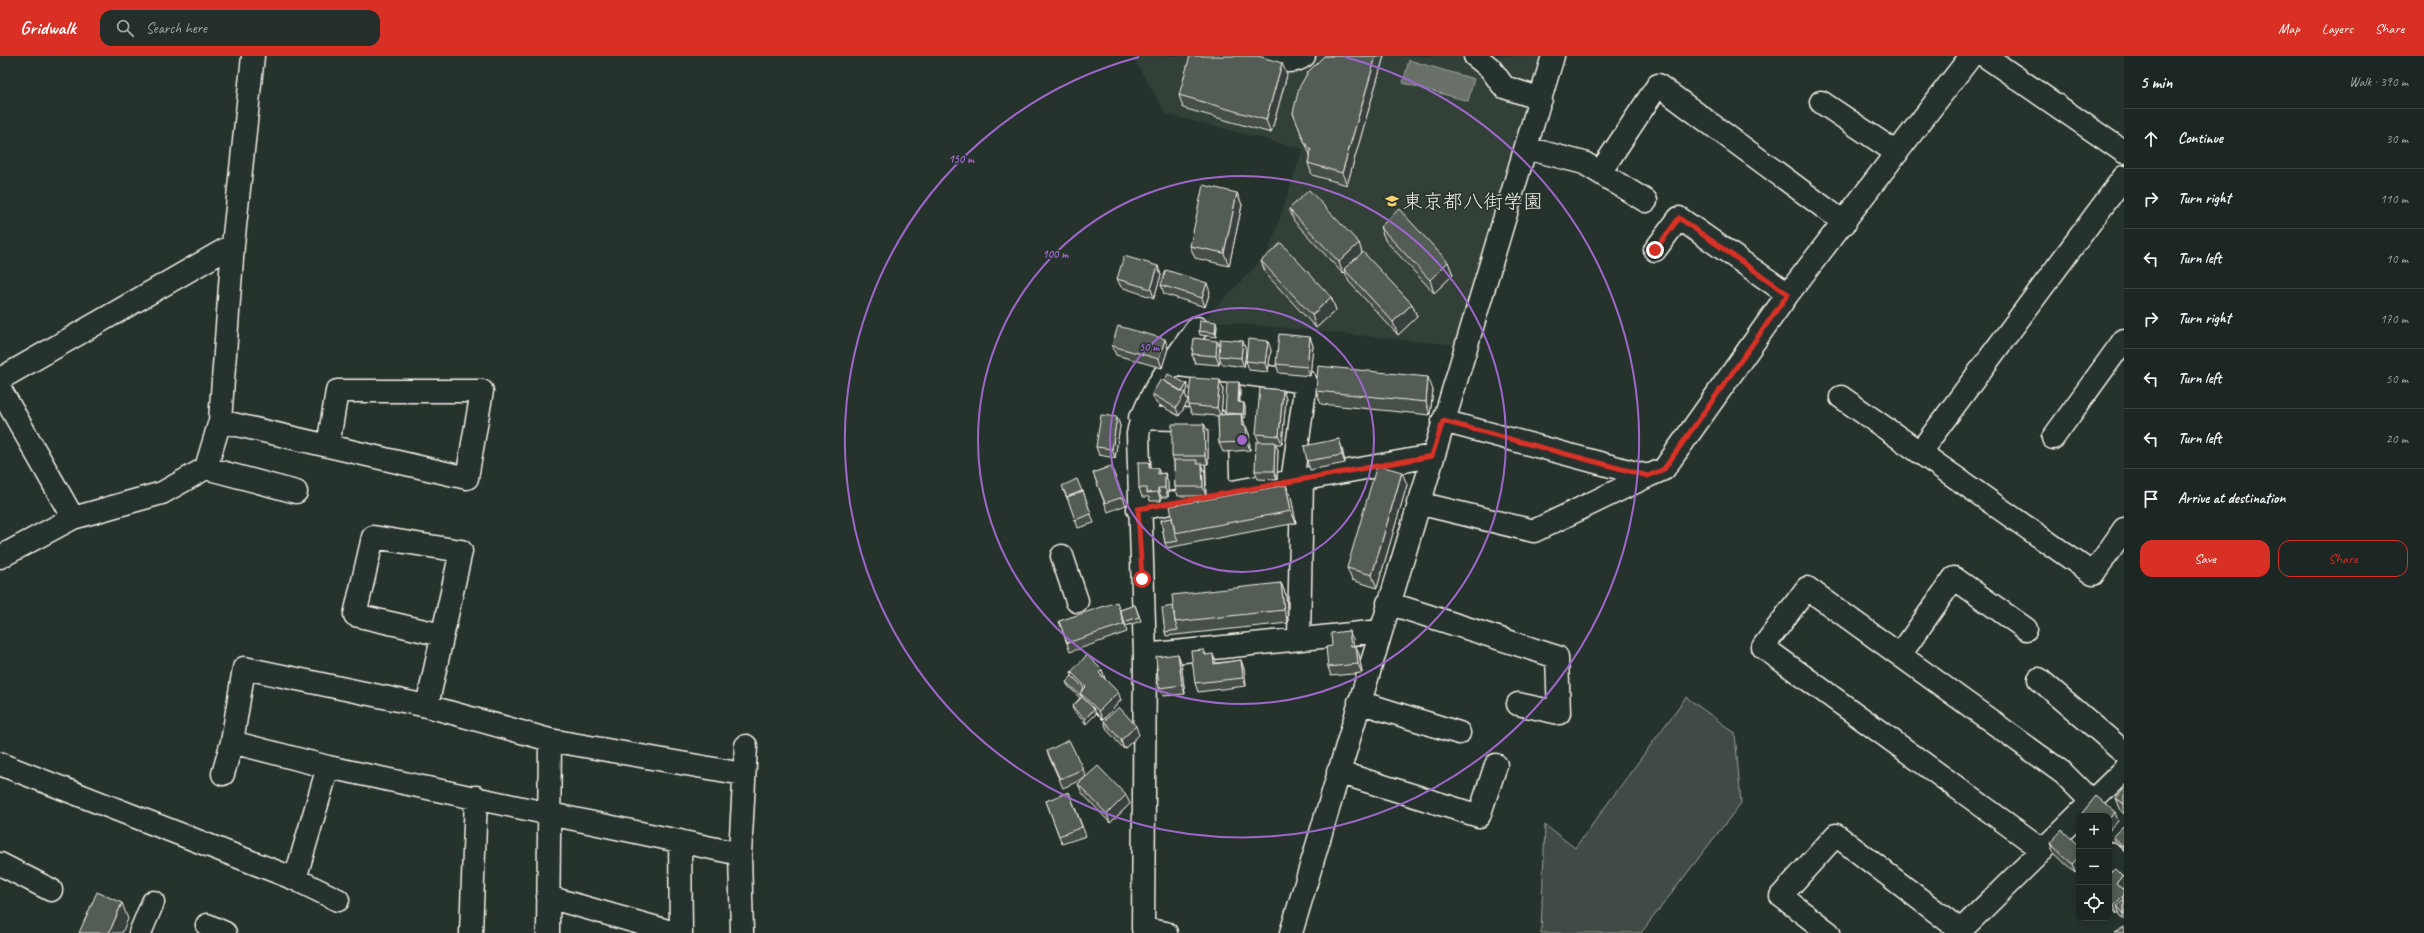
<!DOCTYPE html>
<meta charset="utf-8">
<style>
:root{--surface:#1c2622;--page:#252e2a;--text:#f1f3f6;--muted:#a0a5a5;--line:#3a4340;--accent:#d93025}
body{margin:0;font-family:Caveat,"Klee One",sans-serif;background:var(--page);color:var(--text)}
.controls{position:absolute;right:12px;bottom:12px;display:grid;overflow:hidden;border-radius:8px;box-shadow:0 2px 6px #0003}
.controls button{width:36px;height:36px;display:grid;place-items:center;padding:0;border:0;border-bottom:1px solid var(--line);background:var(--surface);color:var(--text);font:20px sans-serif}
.stop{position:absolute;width:12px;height:12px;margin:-9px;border:3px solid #d93025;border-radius:50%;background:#fff}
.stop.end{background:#d93025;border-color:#fff;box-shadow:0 1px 4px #0008}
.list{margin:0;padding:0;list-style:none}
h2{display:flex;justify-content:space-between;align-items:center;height:52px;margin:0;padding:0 16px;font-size:17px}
h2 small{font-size:13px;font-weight:400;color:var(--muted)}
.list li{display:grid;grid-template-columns:26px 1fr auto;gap:12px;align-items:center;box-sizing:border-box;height:60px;padding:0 16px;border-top:1px solid var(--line)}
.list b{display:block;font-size:15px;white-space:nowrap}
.list em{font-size:13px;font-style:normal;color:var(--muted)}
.actions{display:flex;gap:8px;padding:12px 16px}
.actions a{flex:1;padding:9px 0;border:1px solid var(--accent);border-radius:12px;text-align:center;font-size:14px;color:var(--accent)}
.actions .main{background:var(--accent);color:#fff}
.icon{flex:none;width:22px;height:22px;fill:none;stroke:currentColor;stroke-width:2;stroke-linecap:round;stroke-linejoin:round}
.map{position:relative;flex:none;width:2124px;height:877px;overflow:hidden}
header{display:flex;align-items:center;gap:24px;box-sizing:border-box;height:56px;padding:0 20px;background:var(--accent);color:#fff}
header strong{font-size:19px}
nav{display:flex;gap:22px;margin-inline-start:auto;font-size:14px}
.search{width:280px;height:36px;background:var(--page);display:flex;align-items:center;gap:10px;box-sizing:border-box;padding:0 14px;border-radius:12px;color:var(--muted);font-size:15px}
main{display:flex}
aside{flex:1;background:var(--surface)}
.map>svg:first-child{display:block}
</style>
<header>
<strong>Gridwalk</strong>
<div class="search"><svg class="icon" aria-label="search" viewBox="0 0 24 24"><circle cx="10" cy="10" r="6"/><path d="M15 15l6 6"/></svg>Search here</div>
<nav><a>Map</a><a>Layers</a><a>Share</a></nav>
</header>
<main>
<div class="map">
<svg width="2124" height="877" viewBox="0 0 2124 877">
<rect width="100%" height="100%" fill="#26332d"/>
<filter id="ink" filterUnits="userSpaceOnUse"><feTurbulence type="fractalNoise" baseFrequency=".025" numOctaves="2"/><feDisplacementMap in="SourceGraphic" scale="8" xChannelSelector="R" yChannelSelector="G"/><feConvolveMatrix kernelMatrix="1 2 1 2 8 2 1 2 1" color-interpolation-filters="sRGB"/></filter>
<g filter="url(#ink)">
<path fill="#333f39" d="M1132,0H1541L1456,289L1204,264L1268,197L1303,93L1166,58Z"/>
<path fill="#414b45" stroke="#9a9e96" d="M1686,641L1735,677L1741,747L1641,877H1541L1545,769L1575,792Z"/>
<path fill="#676f68" stroke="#9fa39b" d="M1409,4L1474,23L1468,45L1403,27Z"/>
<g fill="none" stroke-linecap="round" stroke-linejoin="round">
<g stroke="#f4f1e8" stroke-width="25">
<path id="minor" d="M1267,0C1280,4 1292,9 1304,0
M1475,0L1490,12L1504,31L1541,43
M1985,0L2124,96
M1821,46L1897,97
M1526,92L1584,107L1646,145
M1601,115L1658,29L1845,167
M1655,194L1679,162L1788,238
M1172,308L1306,326L1292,426
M0,323L233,189
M0,333L73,462
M1841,341L2093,518L2124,473
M1140,362L1216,364L1218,439
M220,365L467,422L482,335H337L328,390
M1443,365L1648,420L1664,413L1788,238L1971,0
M2053,382L2124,284
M1920,396L2124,121
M206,412L296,436
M1418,447L1534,475L1648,420
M1138,453L1432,400
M1062,500L1077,545
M0,501L73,462L162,437L206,412L220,365L233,189L253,0
M1388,547L1557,601L1559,657L1518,648
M1299,583L1302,424
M1145,599L1380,575
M1900,599L1954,522L2026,573
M2039,623L2124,696
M1359,646L1459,677
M427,650L461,495L373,481L355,559L442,579
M232,686L328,711L740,798
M0,708L295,823L338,844
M1338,716L1479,760L1496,709
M223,718L232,686L244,612L427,650L550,684L743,718
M680,785L681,877
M2043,794L1763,591L1807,532L2063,717L2092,746
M2109,797L2124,811
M0,808L51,834
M295,823L328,711
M548,841L675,877
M207,869L225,877
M140,877L153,846
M471,877L476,741
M548,877L550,684
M742,877L740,798L746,690
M1166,877L1143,873L1145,599L1138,378C1144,342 1176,302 1197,272
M1291,877L1553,0
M1829,877L1781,840L1836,779L1960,874
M1958,877L2124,714"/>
</g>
<use href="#minor" stroke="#26332d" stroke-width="22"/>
</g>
<path fill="#474f49" stroke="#f4f1e8" d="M1324,0H1384L1347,129L1312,119L1308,107L1310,99L1293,57Z
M1287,19L1271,77L1183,52L1179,39Z
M1237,137L1242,149L1229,210L1195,202L1190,190Z
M1289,153L1359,187L1362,197L1412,248L1417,261L1398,279L1349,226L1345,216L1343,218L1294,165Z
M1380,171L1448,206L1453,219L1434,237L1385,184Z
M1261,205L1331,241L1336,254L1316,272L1266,218Z
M1158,210L1161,219L1154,242L1121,231L1117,223Z
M1161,229L1210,236L1205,251L1164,238Z
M1217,270L1216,281L1200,279L1199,275Z
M1310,281L1313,290L1310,320L1279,317L1276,308Z
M1112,290L1168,292L1162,312L1116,299Z
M1220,290L1246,294L1244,311L1222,308L1220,303L1219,309L1195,307L1192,298Z
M1271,294L1268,316L1249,314L1246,305Z
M1220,324L1223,333L1221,359L1225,358V357L1240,331V346L1244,347L1245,351V362H1243L1245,370L1249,378L1250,394L1223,396L1219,387L1218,360L1192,358L1188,349Z
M1164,325L1187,328L1188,332L1185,338L1188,345L1179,360L1156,347L1152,338Z
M1283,334L1286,343L1282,388H1275L1278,394L1277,424L1258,423L1255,415L1259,386L1256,378Z
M1433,334L1430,359L1321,348L1316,335Z
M1117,361L1120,370L1115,402L1099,399L1096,391Z
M1204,368L1208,376V408H1202L1205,417L1206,440H1178L1175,431L1174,406L1172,400Z
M1339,383L1342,392L1345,407L1310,414L1307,405Z
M1149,406L1151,412H1158L1160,418L1165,417L1168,426V441H1161V445H1150L1149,441H1142L1139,432Z
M1111,410L1126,449L1108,456L1093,417Z
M1407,429L1377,532L1352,524L1347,512Z
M1063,434L1082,435H1083L1094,467L1078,472L1070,448Z
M1291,441L1296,467L1167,492L1165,487L1161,464Z
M1281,527L1286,539L1288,567L1166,580L1165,576L1173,550Z
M1135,549L1141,565L1126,570L1123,562L1127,576L1070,596L1059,565L1120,554Z
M1353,583V590L1359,598L1362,617L1331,620L1328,611L1332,590Z
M1204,594L1206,599L1216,607L1241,604L1244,613L1246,630L1198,636L1195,627Z
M1178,598L1181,607L1185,638L1163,640L1159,632Z
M1102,614L1105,623L1121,644L1103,664L1096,657L1086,668L1074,655L1072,651L1080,642L1068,630L1066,626L1072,620L1071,616Z
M1104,665L1139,679L1124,693L1107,674Z
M1047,695L1083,713L1086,721L1130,748L1110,767L1082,737L1078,728L1085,722L1063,732L1050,703Z
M1069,736L1086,780L1062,788L1046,745Z
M2116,742L2124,748V758L2121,755Z
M2124,771V793L2115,785L2113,780Z
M2050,787L2079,790L2075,817L2053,796Z
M2109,817L2110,819L2123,820L2124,824V831L2122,833L2124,835V863L2120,859L2119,856L2117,858L2109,849Z"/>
<path fill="#39403c" stroke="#f4f1e8" d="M1376,0H1384L1347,129L1342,117Z
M1282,7L1287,19L1271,77L1266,64Z
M1237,137L1242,149L1229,210L1224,197Z
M1359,187L1363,200L1344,213L1345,216L1343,218L1339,206Z
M1448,206L1453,219L1434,237L1430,224Z
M1158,210L1161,219L1154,242L1151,233Z
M1207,227L1210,236L1205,251L1202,242Z
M1331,241L1336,254L1316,272L1312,259Z
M1412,248L1417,261L1398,279L1393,266Z
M1216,266L1217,270L1216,281L1215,277Z
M1310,281L1313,290L1310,320L1307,311Z
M1165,283L1168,292L1162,312L1159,303Z
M1217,285L1221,293L1219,300L1220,303L1219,309L1216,300Z
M1243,285L1246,294L1244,311L1241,302Z
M1268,285L1271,294L1268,316L1265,307Z
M1428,321L1433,334L1430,359L1426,346Z
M1220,324L1223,333L1221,360L1217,352Z
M1239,326L1240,331L1239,351L1238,346Z
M1187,328L1188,332L1185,338L1188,345L1179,360L1176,352L1181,338Z
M1283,334L1286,343L1282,388L1279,380Z
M1244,347L1245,351V362L1243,358Z
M1241,358L1244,366L1245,379L1242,370Z
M1117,361L1120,370L1115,402L1112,393Z
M1204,368L1208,376V408L1205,400Z
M1246,370L1249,378L1250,394L1247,386Z
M1339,383L1342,392L1345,407L1342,399Z
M1275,386L1278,394L1277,424L1274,415Z
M1202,408L1205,417L1206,440L1203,431Z
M1402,416L1407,429L1377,532L1372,519Z
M1165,417L1168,426V441L1165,432Z
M1286,429L1291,441L1296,467L1291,455Z
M1158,432L1161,441V445L1158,436Z
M1281,527L1286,539L1288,567L1284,554Z
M1349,575L1353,583L1354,599L1351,590Z
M1356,590L1359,598L1362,617L1358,608Z
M1178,598L1181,607L1185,638L1182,629Z
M1213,598L1216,607L1217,616L1214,608Z
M1241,604L1244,613L1246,630L1243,622Z
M1102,614L1105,623L1102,626L1099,617Z
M1118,636L1121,644L1103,664L1099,655Z
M1094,653L1096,658L1086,668L1085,663Z
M1136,670L1139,679L1124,693L1121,684Z
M1126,739L1130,748L1110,767L1107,758Z
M2115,756L2118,765L2109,775V763Z
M2079,801V813L2075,817L2072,808Z
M2123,820L2124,824V831L2119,835L2116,827Z
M2124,839V851L2117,850L2119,856L2117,858L2114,849Z
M122,847L128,863L122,877H109Z"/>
<path fill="#525c55" stroke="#f4f1e8" d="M1190,0H1258L1282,7L1266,64L1179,39Z
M1324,0H1376L1342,117L1308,107L1311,94L1304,85L1293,57L1299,32L1308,16Z
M1203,129L1237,137L1224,197L1190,190Z
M1309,134L1359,187L1339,206L1289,153Z
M1399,153L1448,206L1430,224L1380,171Z
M1281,187L1331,241L1312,259L1261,205Z
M1363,196L1412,248L1393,266L1344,213Z
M1124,200L1158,210L1151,233L1117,223Z
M1166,214L1207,227L1202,242L1161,229Z
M1200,264L1216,266L1215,277L1199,275Z
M1118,270L1165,283L1159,303L1112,290Z
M1279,278L1310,281L1307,311L1276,308Z
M1194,282L1217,285L1216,300L1192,298Z
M1220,283L1243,285L1241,302L1219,300Z
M1248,283L1268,285L1265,307L1246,305Z
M1318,310L1428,321L1426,346L1316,335Z
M1168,318L1187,328L1182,336L1164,325Z
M1191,322L1220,324L1217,352L1188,349Z
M1161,323L1185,337L1176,352L1152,338Z
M1227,326H1239L1238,346L1244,347L1243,358L1225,357Z
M1260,332L1283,334L1279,380L1256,378Z
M1241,358L1242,370H1246L1247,386L1219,387L1218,359Z
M1101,359L1117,361L1112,393L1096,391Z
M1172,368H1204L1205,400H1172Z
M1339,383L1342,399L1307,405L1304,390Z
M1256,386H1275L1274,415H1255Z
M1174,404H1197V408H1202L1203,431H1175Z
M1138,406H1149V412H1158V418L1165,417V432H1158V436L1147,437V432H1139Z
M1377,409L1402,416L1372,519L1347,512Z
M1111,410L1123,441L1105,447L1093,417Z
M1077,423L1082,435L1067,441L1068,444L1062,430Z
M1286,429L1291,455L1175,477L1170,450Z
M1083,435L1091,458L1075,464L1067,441Z
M1172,462L1175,477L1178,485L1165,487L1161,464Z
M1281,527L1284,554L1175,566L1172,539Z
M1117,546L1124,568L1067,587L1059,565Z
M1135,549L1139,561L1124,566L1120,554Z
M1173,550L1175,566L1178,574L1165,576L1162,552Z
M1349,575L1351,590H1356L1358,608L1328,611L1326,591L1332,590L1331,577Z
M1204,594L1205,599L1213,598L1214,608L1241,604L1243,622L1195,627L1191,595Z
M1178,598L1182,629L1159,632L1156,601Z
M1087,599L1102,614L1099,617L1118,636L1099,655L1080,637L1086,631L1071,616Z
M1072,620L1084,632L1080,637L1082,641L1066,626Z
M1082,641L1094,653L1085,663L1072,651Z
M1119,651L1136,670L1121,684L1104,665Z
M1069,684L1083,713L1060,723L1047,695Z
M1098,710L1126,739L1107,758L1078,728Z
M2124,731V748L2116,742Z
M1069,736L1082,771L1059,780L1046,745Z
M2096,740L2115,756L2109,763V760H2086L2082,757Z
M2123,770L2124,771V791L2113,780Z
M2062,774L2079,790V801L2072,808L2050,787Z
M2116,813L2123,820L2116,827L2124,835V839L2114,849L2109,844V819Z
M97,836L122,847L109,877H79Z
M2124,844V858L2117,850Z
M2124,871V877H2114Z"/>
</g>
<g fill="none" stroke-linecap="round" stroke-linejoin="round" filter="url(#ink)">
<path stroke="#d93025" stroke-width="5" d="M1142,523L1138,453L1432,400L1443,365L1648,420L1664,413L1788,238L1679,162L1655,194"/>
</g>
<g fill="none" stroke="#9f67cb" stroke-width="2">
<circle cx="1242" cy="384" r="132"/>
<circle cx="1242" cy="384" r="264"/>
<path d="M1345 1A397 397 0 1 1 1139 1"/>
</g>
<defs>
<g id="school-bare" transform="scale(1.08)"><path d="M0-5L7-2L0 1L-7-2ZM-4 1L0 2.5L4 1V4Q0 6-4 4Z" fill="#ffd166" stroke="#26332d" stroke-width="2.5" paint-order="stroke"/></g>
</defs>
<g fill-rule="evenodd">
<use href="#school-bare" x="1392" y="145"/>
</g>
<g text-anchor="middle" stroke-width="3" stroke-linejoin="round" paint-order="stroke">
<g font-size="20" fill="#f4f1e8" stroke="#26332d" text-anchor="start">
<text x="1403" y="152">東京都八街学園</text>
</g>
</g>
<circle cx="1242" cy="384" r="6" fill="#9f67cb" stroke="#26332d" stroke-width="2"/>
<g font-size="12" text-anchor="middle" font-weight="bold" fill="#9f67cb" stroke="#26332d" stroke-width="3" stroke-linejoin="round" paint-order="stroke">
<text x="961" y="107">150 m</text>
<text x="1055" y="202">100 m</text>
<text x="1149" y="295">50 m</text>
</g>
</svg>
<div class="controls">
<button>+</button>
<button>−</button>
<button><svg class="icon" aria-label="locate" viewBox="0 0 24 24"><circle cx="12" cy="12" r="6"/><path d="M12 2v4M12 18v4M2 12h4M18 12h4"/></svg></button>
</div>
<div class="stop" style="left:1142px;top:523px"></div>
<div class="stop end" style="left:1655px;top:194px"></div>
</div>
<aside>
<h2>5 min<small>Walk · 390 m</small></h2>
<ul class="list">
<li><svg class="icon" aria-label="ahead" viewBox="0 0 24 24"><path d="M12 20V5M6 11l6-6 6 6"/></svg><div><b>Continue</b></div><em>30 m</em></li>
<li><svg class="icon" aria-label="right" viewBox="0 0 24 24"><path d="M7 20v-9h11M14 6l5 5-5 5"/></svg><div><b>Turn right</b></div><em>110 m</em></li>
<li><svg class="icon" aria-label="left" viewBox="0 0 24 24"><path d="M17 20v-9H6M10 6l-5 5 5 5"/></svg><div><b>Turn left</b></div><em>10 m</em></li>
<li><svg class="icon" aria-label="right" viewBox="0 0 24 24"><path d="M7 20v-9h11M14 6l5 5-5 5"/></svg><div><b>Turn right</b></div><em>170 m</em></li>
<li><svg class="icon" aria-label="left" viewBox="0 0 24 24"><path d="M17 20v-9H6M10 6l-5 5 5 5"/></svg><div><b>Turn left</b></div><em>50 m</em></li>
<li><svg class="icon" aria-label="left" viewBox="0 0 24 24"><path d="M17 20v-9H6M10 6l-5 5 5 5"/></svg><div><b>Turn left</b></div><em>20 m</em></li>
<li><svg class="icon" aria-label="arrive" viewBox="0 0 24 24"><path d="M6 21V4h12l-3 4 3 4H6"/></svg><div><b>Arrive at destination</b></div></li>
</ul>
<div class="actions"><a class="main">Save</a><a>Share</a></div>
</aside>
</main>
